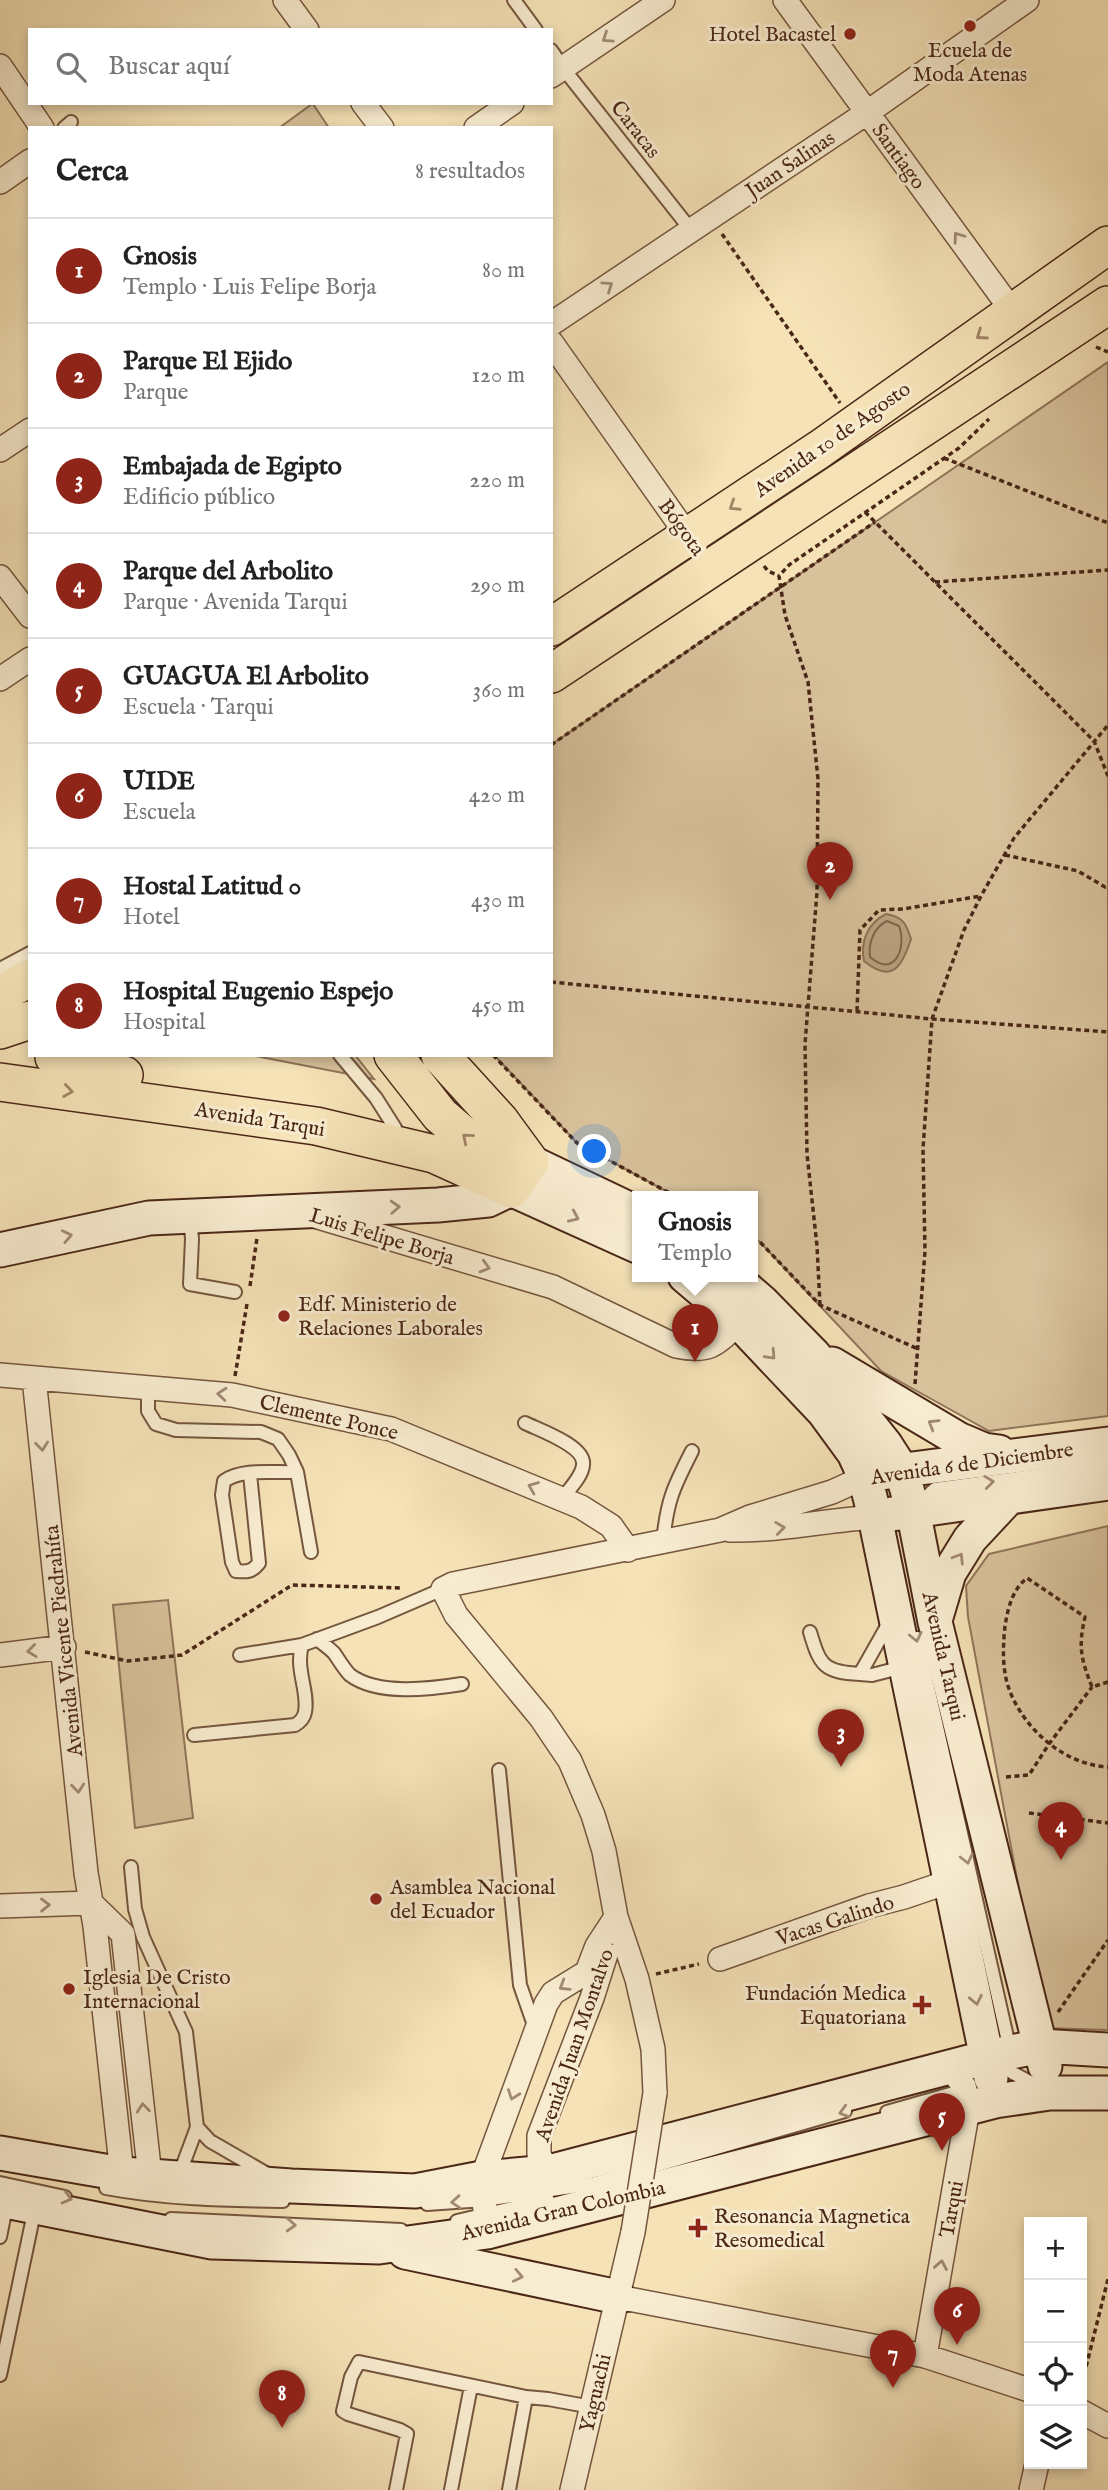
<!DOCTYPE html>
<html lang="es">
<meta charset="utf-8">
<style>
:root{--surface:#fff;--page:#f2f2f2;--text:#222;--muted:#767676;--line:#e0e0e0;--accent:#8f2418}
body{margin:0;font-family:"IM FELL English",serif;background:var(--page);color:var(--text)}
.controls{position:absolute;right:21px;bottom:21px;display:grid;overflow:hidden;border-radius:0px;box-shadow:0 4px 10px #0003}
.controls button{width:63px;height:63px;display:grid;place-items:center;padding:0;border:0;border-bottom:2px solid var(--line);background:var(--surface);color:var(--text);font:35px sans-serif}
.you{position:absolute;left:595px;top:1152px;width:24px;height:24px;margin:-18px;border:5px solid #fff;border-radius:50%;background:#1a73e8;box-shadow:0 0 0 10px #1a73e833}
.badge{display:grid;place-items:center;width:46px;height:46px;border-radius:50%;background:var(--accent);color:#fff;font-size:23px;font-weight:700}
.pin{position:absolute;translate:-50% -58px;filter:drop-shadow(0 2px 4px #0008)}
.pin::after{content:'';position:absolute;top:37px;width:24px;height:21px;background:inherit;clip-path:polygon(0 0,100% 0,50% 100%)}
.popup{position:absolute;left:632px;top:1191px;width:126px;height:91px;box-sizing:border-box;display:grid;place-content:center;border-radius:0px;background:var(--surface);filter:drop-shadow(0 2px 5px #0005);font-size:23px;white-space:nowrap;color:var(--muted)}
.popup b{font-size:26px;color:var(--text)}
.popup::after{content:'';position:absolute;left:50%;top:100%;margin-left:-14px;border:14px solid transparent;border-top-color:var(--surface)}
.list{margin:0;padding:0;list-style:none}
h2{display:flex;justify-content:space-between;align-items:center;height:91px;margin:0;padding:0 28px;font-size:30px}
h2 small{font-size:23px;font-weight:400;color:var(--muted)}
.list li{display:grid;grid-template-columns:46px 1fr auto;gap:21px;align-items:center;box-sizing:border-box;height:105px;padding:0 28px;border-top:2px solid var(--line)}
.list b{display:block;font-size:26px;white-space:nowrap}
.list p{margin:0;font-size:23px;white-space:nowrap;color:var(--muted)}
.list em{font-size:23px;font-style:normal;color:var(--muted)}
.icon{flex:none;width:38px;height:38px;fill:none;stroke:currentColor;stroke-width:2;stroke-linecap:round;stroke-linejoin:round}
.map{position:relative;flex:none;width:1108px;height:2490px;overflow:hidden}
.search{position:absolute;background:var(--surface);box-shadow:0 4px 10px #0003;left:28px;top:28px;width:525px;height:77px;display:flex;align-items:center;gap:18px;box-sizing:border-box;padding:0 24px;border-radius:0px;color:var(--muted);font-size:26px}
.panel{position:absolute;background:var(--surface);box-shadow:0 4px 10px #0003;left:28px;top:126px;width:525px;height:931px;border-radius:0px}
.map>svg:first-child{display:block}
</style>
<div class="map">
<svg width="1108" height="2490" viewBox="0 0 1108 2490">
<rect width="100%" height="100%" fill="#f5e2b7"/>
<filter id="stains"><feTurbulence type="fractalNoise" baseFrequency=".00286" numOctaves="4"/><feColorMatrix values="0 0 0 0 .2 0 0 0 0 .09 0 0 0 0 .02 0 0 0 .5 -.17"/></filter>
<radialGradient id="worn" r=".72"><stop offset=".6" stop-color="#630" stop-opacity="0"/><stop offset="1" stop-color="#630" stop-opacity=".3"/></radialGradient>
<path fill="#d8c29c" stroke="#917459" stroke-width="2" d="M313,104L329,128H279L312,104Z
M1108,362V1416L989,1431L881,1371L760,1242L753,1238V1196H675L577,1143L494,1055H551V745Z
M250,1055H355L374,1079Z
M1108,1526V2030L1045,2028L968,1617L966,1586L989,1554Z
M168,1600L193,1818L135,1828L113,1605Z"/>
<path fill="#bba280" stroke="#8e7156" stroke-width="2" d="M886,914C903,917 906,923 911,939C902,967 892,984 864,961C860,941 868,923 886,914Z"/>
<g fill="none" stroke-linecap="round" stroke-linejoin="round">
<path stroke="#82644b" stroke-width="2" d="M887,921L899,926C907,947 895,979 870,957C868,943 874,927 887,921Z"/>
<g stroke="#75563e" stroke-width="16">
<path id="service" d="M514,0L536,30
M551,50L563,68L691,230
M64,128L71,122
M0,969L30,953
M340,1055L376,1098L395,1128
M190,1216L192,1239L190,1284L235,1292
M148,1389V1411L156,1424L176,1430L261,1432L278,1439L289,1455L297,1472C274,1473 242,1468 224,1481L222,1495L232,1562L236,1571C247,1572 252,1572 259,1563L250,1474
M525,1423C539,1430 586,1446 583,1465C582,1477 569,1489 562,1499
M297,1472L311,1552
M921,1502L935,1489L1108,1466
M663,1542C667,1501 673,1488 692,1451
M890,1621L860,1674L872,1675L903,1667
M810,1632C820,1666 824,1672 860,1674
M917,1638L1007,2037L1006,2051
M317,1639C323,1644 329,1648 334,1653C339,1660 344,1669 350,1675C378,1696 431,1689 462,1684
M240,1655L302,1645
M194,1735L295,1725C300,1722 304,1718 305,1712C309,1691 295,1670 302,1645L378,1617L443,1589
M499,1770L520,1985L535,2028
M131,1867L135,1909L143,1937L186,2032L197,2127L210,2141L269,2175
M1011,2072L1039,2087
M887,2112L968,2089
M178,2178L197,2127
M0,2183L65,2197
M106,2188C164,2199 224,2200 283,2201
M427,2204L484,2200L592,2184L845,2111
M171,2219L401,2230
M457,2221L548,2200
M0,2237L7,2202
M0,2375L35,2208
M396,2490L407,2434L400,2430L348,2414L343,2411L351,2377L359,2362L526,2397L548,2399L592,2407
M451,2490L471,2386
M509,2490L526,2397"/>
</g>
<g stroke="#75563e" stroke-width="26">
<path id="minor" d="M285,0L307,30
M785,0L1013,312
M0,66L42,128
M551,76L663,0
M363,103L382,128
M476,128L512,103
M0,182L30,161
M551,324L868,112L1027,0
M551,342L695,546
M0,450L30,430
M0,577L30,616
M0,679L30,659
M318,1217L553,1287L676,1346C710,1353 716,1345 739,1322
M0,1375L232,1395L391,1429L581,1507L611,1526L628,1550
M34,1378L86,1873L95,1926L122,2174
M730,1530C779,1531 827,1520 875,1517
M0,1655L64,1647
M91,1903L123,1934L150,2176
M0,1906L91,1903
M720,1959L869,1906L904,1897L951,1881
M655,2093L653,2049L637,1979L616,1917L604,1851L593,1815L570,1761L541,1718L456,1615L443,1589L453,1584L720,1530L750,1517L832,1492L865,1477
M549,2172L539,2155V2136L592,1998L606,1954
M487,2232L482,2178L546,2004L553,1993L587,1972L597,1946L616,1917
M618,2297L925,2356L1029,2390
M925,2356L969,2103L964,2086L949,2067
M1082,2412L1108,2426
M572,2490L633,2232
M1031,2490L1037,2464"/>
</g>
<g stroke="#4a2716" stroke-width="37">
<path id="secondary" d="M530,1162L637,1213
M0,1250L149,1218L438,1205L488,1200L511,1189L637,1246
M685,1276L739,1322L824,1412L854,1453L865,1477L875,1517L991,2078
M732,1276L762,1302L814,1355L885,1444L901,1469L913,1510L935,1622L1045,2066
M832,1364L958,1439L984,1450L999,1452
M881,1473L1108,1444
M892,1514L1108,1483
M936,1617L949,1573L970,1539L1010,1496
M0,2153L122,2174L291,2186L415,2191L482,2178L549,2172L988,2057L1040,2046L1108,2050
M0,2200L212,2242L379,2247L487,2232L995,2101L1050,2093H1108
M405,2252L618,2297"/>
</g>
<g stroke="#4a2716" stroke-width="40">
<path id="primary" d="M551,627L820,449L1108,245
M551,674L1108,305
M0,994L30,978
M0,1030L30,1020
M393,1055L440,1115L476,1146L530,1162
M440,1055L500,1121L530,1162
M54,1057L81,1068L124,1075
M0,1082L316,1126L434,1154L511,1189L530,1162"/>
</g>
<path stroke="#4a2716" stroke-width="3.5" stroke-dasharray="5 3.5" stroke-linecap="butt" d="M722,234L840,403
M1096,347L1108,352
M944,458L1108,523
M865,512L1094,741L1108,776
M764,566L768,571L779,576
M935,582L1108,570
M551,745L875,522
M1005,855L1078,871L1105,887L1108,886
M551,982L932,1019L1108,1032
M857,1011L860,930L879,910L903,909L981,896
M493,1055L577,1143L675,1196
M753,1238L760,1242L820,1305L918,1349
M250,1286L257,1238
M820,1305L817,1246L807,1154L805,1044L817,892L818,779L808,682L785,615L779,576L789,565L959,448L989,419
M235,1376L247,1304
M915,1384L925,1251L923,1149L932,1019L964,930L981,896L1014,838L1108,725
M85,1652L128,1661L182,1655L292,1585L402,1588
M1108,1682L1092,1687C1081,1659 1078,1647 1085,1617L1027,1578C1012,1590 1008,1608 1005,1626C1003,1645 1002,1667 1008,1686C1022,1728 1064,1765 1108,1767
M1006,1777L1029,1775L1049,1744L1092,1687
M1029,1813L1108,1823
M656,1974L699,1964
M1058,2012L1108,1940
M1082,2383L1108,2279"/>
<use href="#service" stroke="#f8ecd0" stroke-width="12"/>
<use href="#minor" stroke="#f8ecd0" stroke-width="23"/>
<use href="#secondary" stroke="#f8ecd0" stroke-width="33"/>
<use href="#primary" stroke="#f5e2b7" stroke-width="37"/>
<g stroke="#75563e" stroke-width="26" stroke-linecap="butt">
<path id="minor-bridge" d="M633,2232L655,2093"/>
</g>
<use href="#minor-bridge" stroke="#f8ecd0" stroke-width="23"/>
</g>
<defs><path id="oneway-chevron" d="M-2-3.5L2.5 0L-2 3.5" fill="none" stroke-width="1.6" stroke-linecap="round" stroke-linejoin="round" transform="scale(1.75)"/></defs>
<g stroke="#a18a73">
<use href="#oneway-chevron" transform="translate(607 38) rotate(146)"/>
<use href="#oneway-chevron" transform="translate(958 237) rotate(-126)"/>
<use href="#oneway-chevron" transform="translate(608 286) rotate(-34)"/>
<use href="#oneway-chevron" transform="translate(395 1207) rotate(-3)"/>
<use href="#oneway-chevron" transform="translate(574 1217) rotate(24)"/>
<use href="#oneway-chevron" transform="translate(67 1236) rotate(-12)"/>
<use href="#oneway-chevron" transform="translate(485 1267) rotate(16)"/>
<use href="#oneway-chevron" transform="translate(771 1355) rotate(47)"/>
<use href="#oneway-chevron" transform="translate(222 1394) rotate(-175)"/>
<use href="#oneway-chevron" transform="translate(933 1424) rotate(-149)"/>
<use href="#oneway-chevron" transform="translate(42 1446) rotate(84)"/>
<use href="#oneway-chevron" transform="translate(989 1482) rotate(-7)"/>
<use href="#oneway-chevron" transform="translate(533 1487) rotate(-158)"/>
<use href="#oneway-chevron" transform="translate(780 1528) rotate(-7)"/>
<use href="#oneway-chevron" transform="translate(959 1558) rotate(-58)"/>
<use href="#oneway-chevron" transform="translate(916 1637) rotate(77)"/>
<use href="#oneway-chevron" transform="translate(32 1651) rotate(173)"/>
<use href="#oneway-chevron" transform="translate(78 1788) rotate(84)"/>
<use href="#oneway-chevron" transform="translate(967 1859) rotate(77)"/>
<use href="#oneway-chevron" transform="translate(45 1905) rotate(-1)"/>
<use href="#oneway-chevron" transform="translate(564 1986) rotate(149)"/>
<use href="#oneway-chevron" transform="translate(976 2000) rotate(78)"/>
<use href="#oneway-chevron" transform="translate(513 2095) rotate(110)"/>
<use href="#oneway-chevron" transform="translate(143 2108) rotate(-96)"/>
<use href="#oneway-chevron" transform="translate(844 2112) rotate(164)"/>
<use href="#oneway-chevron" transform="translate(67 2198) rotate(15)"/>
<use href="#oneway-chevron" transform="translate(456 2202) rotate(176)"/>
<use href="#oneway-chevron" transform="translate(291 2225) rotate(3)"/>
<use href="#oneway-chevron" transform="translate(941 2265) rotate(-80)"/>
<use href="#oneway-chevron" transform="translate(518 2276) rotate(12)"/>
</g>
<g stroke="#a08466">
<use href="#oneway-chevron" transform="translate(981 335) rotate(145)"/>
<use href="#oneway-chevron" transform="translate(734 506) rotate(147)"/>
<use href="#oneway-chevron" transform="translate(68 1091) rotate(8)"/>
<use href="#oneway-chevron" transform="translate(467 1138) rotate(-140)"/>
</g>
<g fill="#8f2418" stroke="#f8ecd0" stroke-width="2.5">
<circle cx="970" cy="26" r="7"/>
<circle cx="850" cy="34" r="7"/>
<circle cx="284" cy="1316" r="7"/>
<circle cx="376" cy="1899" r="7"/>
<circle cx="69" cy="1989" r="7"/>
<path d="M918.5 1994.5h7v7h7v7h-7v7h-7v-7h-7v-7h7z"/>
<path d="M694.5 2217.5h7v7h7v7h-7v7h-7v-7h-7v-7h7z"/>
</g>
<g text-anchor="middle" stroke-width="6" stroke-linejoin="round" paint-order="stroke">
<g font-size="21" fill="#4a2716" stroke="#f8ecd0" text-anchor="start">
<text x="836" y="41" text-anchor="end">Hotel Bacastel</text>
<text x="970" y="57" text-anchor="middle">Ecuela de<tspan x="970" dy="24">Moda Atenas</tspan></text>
<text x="298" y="1311">Edf. Ministerio de<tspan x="298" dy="24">Relaciones Laborales</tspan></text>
<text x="390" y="1894">Asamblea Nacional<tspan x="390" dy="24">del Ecuador</tspan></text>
<text x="83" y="1984">Iglesia De Cristo<tspan x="83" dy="24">Internacional</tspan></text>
<text x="906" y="2000" text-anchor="end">Fundación Medica<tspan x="906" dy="24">Equatoriana</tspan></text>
<text x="714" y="2223">Resonancia Magnetica<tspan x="714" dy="24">Resomedical</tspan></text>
</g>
<g font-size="21" fill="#4a2716" stroke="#f8ecd0">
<text transform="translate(636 129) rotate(52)" y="7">Caracas</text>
<text transform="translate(899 156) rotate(54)" y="7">Santiago</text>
<text transform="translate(790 164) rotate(-34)" y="7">Juan Salinas</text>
<text transform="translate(832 439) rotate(-35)" y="7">Avenida 10 de Agosto</text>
<text transform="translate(682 527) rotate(54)" y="7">Bógota</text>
<text transform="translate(260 1119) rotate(9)" y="7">Avenida Tarqui</text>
<text transform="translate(382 1236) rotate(17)" y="7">Luis Felipe Borja</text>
<text transform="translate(329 1417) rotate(13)" y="7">Clemente Ponce</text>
<text transform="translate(972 1463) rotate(-8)" y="7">Avenida 6 de Diciembre</text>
<text transform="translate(63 1641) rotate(-96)" y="7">Avenida Vicente Piedrahíta</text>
<text transform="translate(944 1656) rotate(77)" y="7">Avenida Tarqui</text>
<text transform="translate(835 1920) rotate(-18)" y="7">Vacas Galindo</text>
<text transform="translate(574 2045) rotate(-71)" y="7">Avenida Juan Montalvo</text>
<text transform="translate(951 2209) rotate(-80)" y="7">Tarqui</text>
<text transform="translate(563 2210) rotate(-13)" y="7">Avenida Gran Colombia</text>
<text transform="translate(595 2393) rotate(-77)" y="7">Yaguachi</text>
</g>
</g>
<rect width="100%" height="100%" filter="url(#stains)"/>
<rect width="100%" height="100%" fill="url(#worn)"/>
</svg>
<div class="controls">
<button>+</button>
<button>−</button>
<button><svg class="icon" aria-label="locate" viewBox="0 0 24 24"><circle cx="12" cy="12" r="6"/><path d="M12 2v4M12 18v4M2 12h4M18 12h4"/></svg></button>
<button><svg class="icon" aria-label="layers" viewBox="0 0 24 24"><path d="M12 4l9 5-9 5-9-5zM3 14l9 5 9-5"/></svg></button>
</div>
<div class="you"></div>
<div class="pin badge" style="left:695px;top:1362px">1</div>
<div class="popup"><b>Gnosis</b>Templo</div>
<div class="pin badge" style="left:830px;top:900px">2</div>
<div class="pin badge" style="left:841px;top:1767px">3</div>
<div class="pin badge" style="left:1061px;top:1860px">4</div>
<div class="pin badge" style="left:942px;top:2151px">5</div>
<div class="pin badge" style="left:957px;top:2345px">6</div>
<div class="pin badge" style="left:893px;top:2388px">7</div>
<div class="pin badge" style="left:282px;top:2428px">8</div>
<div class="search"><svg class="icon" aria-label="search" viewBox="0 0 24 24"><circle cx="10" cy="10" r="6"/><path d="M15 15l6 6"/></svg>Buscar aquí</div>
<section class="panel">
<h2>Cerca<small>8 resultados</small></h2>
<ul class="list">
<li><span class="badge">1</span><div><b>Gnosis</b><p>Templo · Luis Felipe Borja</p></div><em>80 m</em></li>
<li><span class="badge">2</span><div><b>Parque El Ejido</b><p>Parque</p></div><em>120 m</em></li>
<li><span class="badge">3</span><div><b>Embajada de Egipto</b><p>Edificio público</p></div><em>220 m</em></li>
<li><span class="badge">4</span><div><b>Parque del Arbolito</b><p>Parque · Avenida Tarqui</p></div><em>290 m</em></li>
<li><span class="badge">5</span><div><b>GUAGUA El Arbolito</b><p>Escuela · Tarqui</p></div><em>360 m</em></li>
<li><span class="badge">6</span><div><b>UIDE</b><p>Escuela</p></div><em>420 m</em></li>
<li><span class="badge">7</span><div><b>Hostal Latitud 0</b><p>Hotel</p></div><em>430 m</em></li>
<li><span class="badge">8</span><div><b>Hospital Eugenio Espejo</b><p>Hospital</p></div><em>450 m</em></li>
</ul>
</section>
</div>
